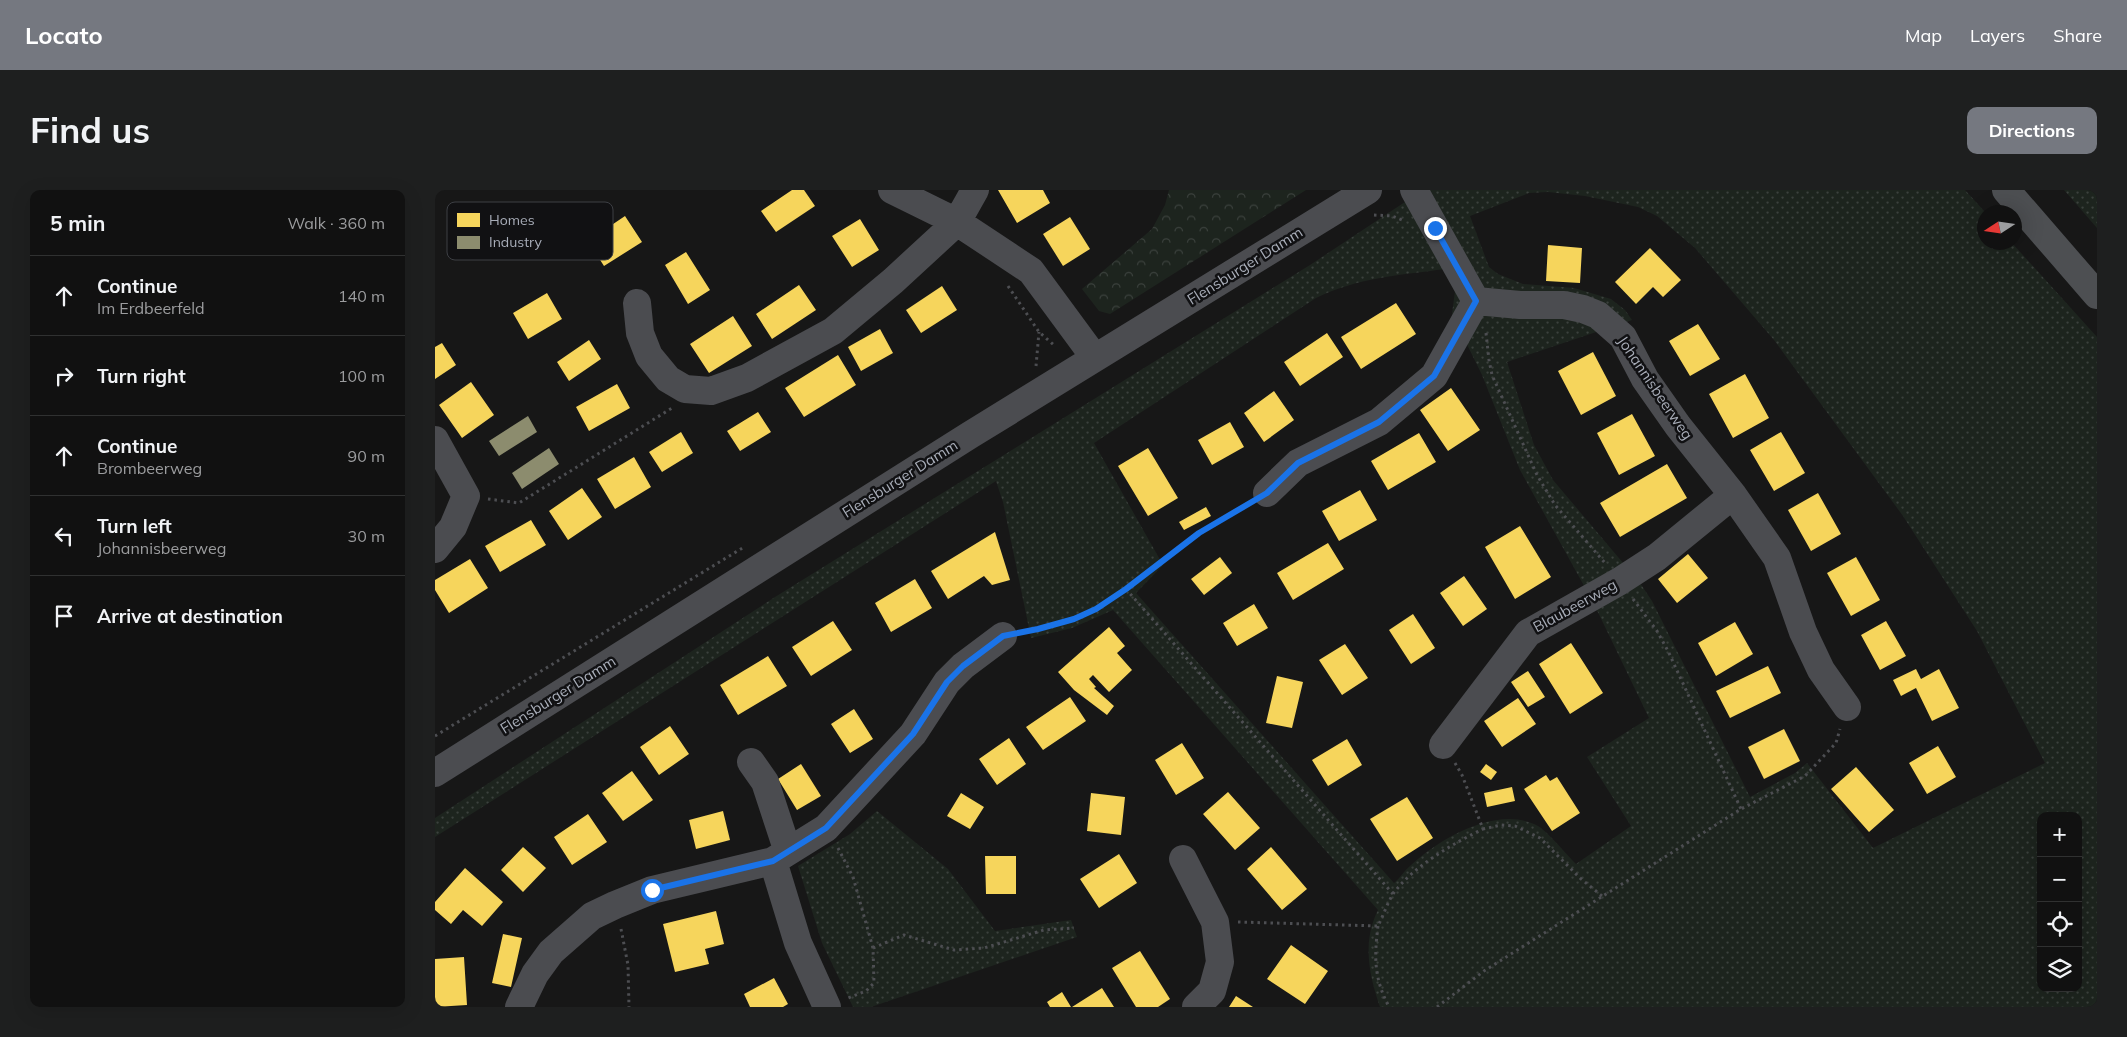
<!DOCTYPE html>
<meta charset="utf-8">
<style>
:root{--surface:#111;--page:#1e1f1f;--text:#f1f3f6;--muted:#9c9d9f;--line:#303131;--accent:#757880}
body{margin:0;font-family:Mulish,sans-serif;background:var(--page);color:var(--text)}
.controls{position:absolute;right:15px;bottom:15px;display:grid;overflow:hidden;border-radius:10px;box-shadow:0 5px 20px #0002}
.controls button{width:45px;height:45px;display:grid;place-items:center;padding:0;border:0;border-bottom:1px solid var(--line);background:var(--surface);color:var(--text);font:25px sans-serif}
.compass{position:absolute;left:1542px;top:15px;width:45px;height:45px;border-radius:50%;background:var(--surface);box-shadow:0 5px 20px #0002;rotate:258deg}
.stop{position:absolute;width:15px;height:15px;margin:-11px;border:4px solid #1a73e8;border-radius:50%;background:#fff}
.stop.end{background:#1a73e8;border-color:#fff;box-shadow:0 1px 5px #0008}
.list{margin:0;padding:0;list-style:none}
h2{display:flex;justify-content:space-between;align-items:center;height:65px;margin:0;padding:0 20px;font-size:21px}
h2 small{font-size:16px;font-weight:400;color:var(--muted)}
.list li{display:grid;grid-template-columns:32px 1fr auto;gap:15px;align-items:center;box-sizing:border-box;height:80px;padding:0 20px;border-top:1px solid var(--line)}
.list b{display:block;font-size:19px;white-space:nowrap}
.list p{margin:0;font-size:16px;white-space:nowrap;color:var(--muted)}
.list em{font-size:16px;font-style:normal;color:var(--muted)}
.icon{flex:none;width:28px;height:28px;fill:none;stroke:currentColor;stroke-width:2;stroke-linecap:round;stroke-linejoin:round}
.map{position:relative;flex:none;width:1662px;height:817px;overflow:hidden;border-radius:10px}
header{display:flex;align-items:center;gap:30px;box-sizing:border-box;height:70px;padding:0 25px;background:var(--accent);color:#fff}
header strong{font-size:24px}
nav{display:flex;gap:28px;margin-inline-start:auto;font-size:18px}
.intro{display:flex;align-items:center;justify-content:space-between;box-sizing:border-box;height:120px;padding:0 30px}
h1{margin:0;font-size:35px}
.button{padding:12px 22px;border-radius:10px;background:var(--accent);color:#fff;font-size:18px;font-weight:700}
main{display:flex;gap:30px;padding:0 30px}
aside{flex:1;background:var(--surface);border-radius:10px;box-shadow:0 5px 20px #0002}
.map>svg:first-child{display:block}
</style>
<header>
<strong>Locato</strong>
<nav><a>Map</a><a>Layers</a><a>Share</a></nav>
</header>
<div class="intro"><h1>Find us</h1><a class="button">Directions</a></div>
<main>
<aside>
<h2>5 min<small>Walk · 360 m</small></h2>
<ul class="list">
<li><svg class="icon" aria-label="ahead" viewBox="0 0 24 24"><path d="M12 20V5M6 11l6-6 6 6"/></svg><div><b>Continue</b><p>Im Erdbeerfeld</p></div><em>140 m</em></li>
<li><svg class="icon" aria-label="right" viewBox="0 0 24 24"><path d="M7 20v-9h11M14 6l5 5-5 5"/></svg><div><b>Turn right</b></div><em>100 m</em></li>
<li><svg class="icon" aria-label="ahead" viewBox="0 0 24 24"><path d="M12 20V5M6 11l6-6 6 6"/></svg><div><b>Continue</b><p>Brombeerweg</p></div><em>90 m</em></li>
<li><svg class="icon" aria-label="left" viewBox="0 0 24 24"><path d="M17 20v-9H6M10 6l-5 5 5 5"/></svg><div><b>Turn left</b><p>Johannisbeerweg</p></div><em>30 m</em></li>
<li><svg class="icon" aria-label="arrive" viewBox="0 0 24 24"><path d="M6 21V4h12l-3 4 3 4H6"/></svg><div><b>Arrive at destination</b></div></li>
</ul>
</aside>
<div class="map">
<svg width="1662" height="817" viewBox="0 0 1662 817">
<defs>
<pattern id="grass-dots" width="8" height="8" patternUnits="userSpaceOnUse" patternTransform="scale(1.25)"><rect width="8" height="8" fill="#1d241e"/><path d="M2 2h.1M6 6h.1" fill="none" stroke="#3b413d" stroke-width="1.8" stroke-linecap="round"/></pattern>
<pattern id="forest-crowns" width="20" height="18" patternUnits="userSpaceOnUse" patternTransform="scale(1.25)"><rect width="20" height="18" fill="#1d241e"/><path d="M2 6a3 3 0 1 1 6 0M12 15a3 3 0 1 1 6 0" fill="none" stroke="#3b413d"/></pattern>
</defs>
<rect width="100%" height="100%" fill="#171717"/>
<path fill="url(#grass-dots)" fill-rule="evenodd" d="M988,0H1530L1550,22V52L1577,53L1662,147V817H945C934,785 927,752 943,720L678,420L637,438L596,448L568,312L561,291L0,647V628L340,407L875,75ZM1113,2L1150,6L1203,17L1222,26L1260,58L1339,150L1468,326L1542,441L1610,573L1438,658L1372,573L1360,583L1315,607L1217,411L1205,393L1118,290L1099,255L1072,172L1197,130L1190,120L1176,109L1139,98L1088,94L1063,84L1054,77L1035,26L1094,3ZM1010,79L1020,101L1017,124L1047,185L1085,280L1158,412L1214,528L1152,567L1196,636L1141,674C1131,664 1113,642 1103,636C1063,614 1004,649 975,676C969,681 965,688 959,693L701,403L728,375L659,253L881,108C921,88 966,85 1010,79ZM1606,626H1643V798H1606Z
M1629,0H1662V38Z
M442,621L513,679L560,741L636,730L642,747L436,817H418L387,753L363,676L415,644Z"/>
<path fill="url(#forest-crowns)" d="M734,0H871L675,124L664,121L647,99L717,39L730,15Z"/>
<path fill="#f6d55c" d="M357,0H369L380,16L341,42L326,21Z
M563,0H608L615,13L582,33Z
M190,26L207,52L169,76L153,51Z
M635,27L655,59L628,76L608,44Z
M425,29L444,60L417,77L397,46Z
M1113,55L1147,58L1145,93L1111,91Z
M1215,58L1246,90L1228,107L1218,97L1201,114L1180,92Z
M251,62L275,100L253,114L230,75Z
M364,95L381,120L337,149L321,124Z
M507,96L522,120L486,143L471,120Z
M112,103L127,129L93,149L78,123Z
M961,113L981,144L926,179L906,147Z
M298,126L317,156L274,183L255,154Z
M1263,134L1285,169L1255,186L1234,151Z
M445,139L458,163L426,181L413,157Z
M892,143L908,167L865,196L849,172Z
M154,150L166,169L134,191L122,172Z
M7,153L21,175L0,189V157Z
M1158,162L1181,206L1146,225L1123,181Z
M403,165L421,195L369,227L350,198Z
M1310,184L1334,228L1298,248L1274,204Z
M36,192L59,225L27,248L4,215Z
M182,194L195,218L154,241L141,217Z
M1016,198L1045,240L1013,261L985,220Z
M839,201L859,230L829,252L809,223Z
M323,222L336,242L305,261L292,241Z
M1197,224L1220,266L1184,285L1162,243Z
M795,232L809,257L777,275L763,250Z
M246,242L258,263L227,282L214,262Z
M1346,242L1370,283L1339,301L1315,260Z
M984,243L1001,272L953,300L936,271Z
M713,258L743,308L713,326L683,276Z
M199,267L216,297L180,319L162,289Z
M1232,274L1252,308L1185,347L1165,313Z
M147,298L167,327L133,350L114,321Z
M925,300L942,330L904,351L887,321Z
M1383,303L1406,344L1376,361L1353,320Z
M771,317L776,326L749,340L744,332Z
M96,330L111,355L65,382L50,356Z
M1085,336L1116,387L1080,409L1050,357Z
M560,342L575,390L557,395L549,386L513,409L496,381Z
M893,353L909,379L858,410L842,383Z
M1253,364L1273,388L1242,413L1223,389Z
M785,367L797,383L769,405L756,389Z
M1421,367L1445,410L1416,426L1392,383Z
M35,369L53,398L14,423L0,400V390Z
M1029,386L1052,419L1028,436L1005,403Z
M480,389L497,418L456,442L440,413Z
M819,414L833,438L802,456L788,433Z
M978,424L1000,458L976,474L954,440Z
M398,431L417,460L376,486L357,457Z
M1451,431L1471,466L1445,480L1426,445Z
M1300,432L1318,464L1281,486L1263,453Z
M674,437L690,456L682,463L697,480L674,502L658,485L654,489L661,497L659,498L679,516L672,525L639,500L623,482Z
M1136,453L1168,503L1135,524L1104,474Z
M910,454L933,488L907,505L884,470Z
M333,466L352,496L303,525L285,495Z
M1333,476L1346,503L1295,528L1281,501Z
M1481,479L1486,489L1504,479L1524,518L1497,531L1481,498L1466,506L1458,490Z
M1093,481L1110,507L1093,517L1076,492Z
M842,486L868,492L857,538L831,533Z
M635,507L651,531L608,560L591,537Z
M1083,508L1101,534L1067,557L1049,531Z
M419,519L438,549L415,563L396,534Z
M235,536L254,564L224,585L205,557Z
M1349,539L1365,571L1329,589L1313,557Z
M574,548L591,574L562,595L544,569Z
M912,549L927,575L893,596L877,570Z
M747,553L769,588L741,605L720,570Z
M1503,556L1521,587L1492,604L1474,573Z
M366,574L386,606L362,620L343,589Z
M1051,574L1062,582L1056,590L1045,582Z
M1421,577L1459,620L1434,642L1396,599Z
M197,581L218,610L188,631L167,603Z
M1111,585L1115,591L1122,587L1145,623L1117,641L1089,599Z
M1077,597L1080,611L1052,617L1049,603Z
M793,602L825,638L800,660L768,624Z
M526,603L549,617L535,639L512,626Z
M656,603L690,607L686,645L652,641Z
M972,607L998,648L962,671L935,629Z
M288,621L295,650L261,659L254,630Z
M153,624L172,652L137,675L119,647Z
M88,657L111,678L88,702L66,680Z
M836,657L872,699L847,720L812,679Z
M684,664L702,693L664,718L645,689Z
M550,666H581V704H551Z
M30,678L68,712L47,736L28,720L16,734L0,720V712Z
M281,721L289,754L270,759L274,774L240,782L228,734Z
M68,744L87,748L76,797L57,793Z
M856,755L893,781L870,814L832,789Z
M705,761L735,809L723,817H701L677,778Z
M29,767L32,815L0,817V769Z
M339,788L353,814L348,817H315L309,804Z
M667,798L679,817H637Z
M627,802L636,817H615L612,812Z
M801,806L818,817H794Z"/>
<path fill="#8c8c6e" d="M93,226L102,242L64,266L54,251Z
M114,258L124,274L87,299L77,283Z"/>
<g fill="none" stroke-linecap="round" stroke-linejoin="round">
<path stroke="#4d4e52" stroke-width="3" stroke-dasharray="2.5 4" stroke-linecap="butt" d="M939,25L957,26L967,30
M573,96L604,142L620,156
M1051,143L1054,170L1057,185L1102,285L1120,315L1170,373
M601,176L604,142
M53,309L84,313L237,218
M691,399L958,704
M1198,409L1222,441L1233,461L1306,619
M591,442L639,429L661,419L691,399L763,343L813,314
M0,546L309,357
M1020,573L1027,585L1048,639L1066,635L1080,636L1105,648L1145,688L1167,706
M403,658L418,687L438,758L439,793L431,801L413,808
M803,732L943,736C948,726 952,714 958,704C977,677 1019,653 1048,639
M943,736C939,768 939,788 954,817
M186,739L193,775L194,817
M438,758L469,745L519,760L549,758L609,740L639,738
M1002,817L1049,781L1306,619L1370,586L1401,553L1405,539"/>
<path stroke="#4b4c50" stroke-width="28" d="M457,0L522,32L596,81L660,168
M979,0L1041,111L1085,115H1129L1148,119L1163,125L1188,147L1210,189L1243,236L1298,305L1342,368L1368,442L1386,480L1412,517
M202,113L205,143L214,166L233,189L250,199L276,201L312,188L398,141L458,91L522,32L540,0
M0,250L31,306L18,337L0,359
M832,303L863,273L944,232L999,186L1041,111
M1008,555L1093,443L1185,391L1222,367L1298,305
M316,572L330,592L353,662
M0,583L535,245L933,0
M748,669L780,732L785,772L777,801L761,817
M338,671L363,753L392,817
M84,817L100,784L116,762L157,726L180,715L217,700L338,671L391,638L478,544L512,492L528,476L568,446"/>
<path stroke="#4d4f52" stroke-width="28" d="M1571,0L1662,105"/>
</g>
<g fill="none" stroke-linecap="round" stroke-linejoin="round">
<path stroke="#1a73e8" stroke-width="6" d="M217,700L338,671L391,638L478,544L512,492L528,476L568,446L603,439L639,429L661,419L691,399L764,343L832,303L863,273L944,232L999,186L1041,111L1000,38"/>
</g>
<g text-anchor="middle" stroke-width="5" stroke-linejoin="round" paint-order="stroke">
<g font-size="15" fill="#a8adb8" stroke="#111113">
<text transform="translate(810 76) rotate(-32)" y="5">Flensburger Damm</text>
<text transform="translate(1220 198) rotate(56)" y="5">Johannisbeerweg</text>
<text transform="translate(465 289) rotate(-32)" y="5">Flensburger Damm</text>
<text transform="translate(1140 416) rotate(-29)" y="5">Blaubeerweg</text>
<text transform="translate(123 505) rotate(-32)" y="5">Flensburger Damm</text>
</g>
</g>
<rect x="12" y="12" width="166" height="58" rx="8" fill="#111113" stroke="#3e4045" stroke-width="1"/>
<rect x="22" y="23" width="23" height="14" fill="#f6d55c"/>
<rect x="22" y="46" width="23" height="13" fill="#8c8c6e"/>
<g font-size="14" fill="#a8adb8">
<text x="54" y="35">Homes</text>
<text x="54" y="57">Industry</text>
</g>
</svg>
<div class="controls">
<button>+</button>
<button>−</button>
<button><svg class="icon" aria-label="locate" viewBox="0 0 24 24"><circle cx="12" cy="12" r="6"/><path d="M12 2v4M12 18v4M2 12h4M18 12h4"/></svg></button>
<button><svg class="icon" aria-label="layers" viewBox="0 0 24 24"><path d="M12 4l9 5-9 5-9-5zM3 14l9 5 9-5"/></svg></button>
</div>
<svg class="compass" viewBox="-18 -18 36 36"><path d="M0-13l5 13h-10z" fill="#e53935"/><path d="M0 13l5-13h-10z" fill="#9c9d9f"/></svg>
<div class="stop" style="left:217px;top:700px"></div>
<div class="stop end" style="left:1000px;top:38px"></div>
</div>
</main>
